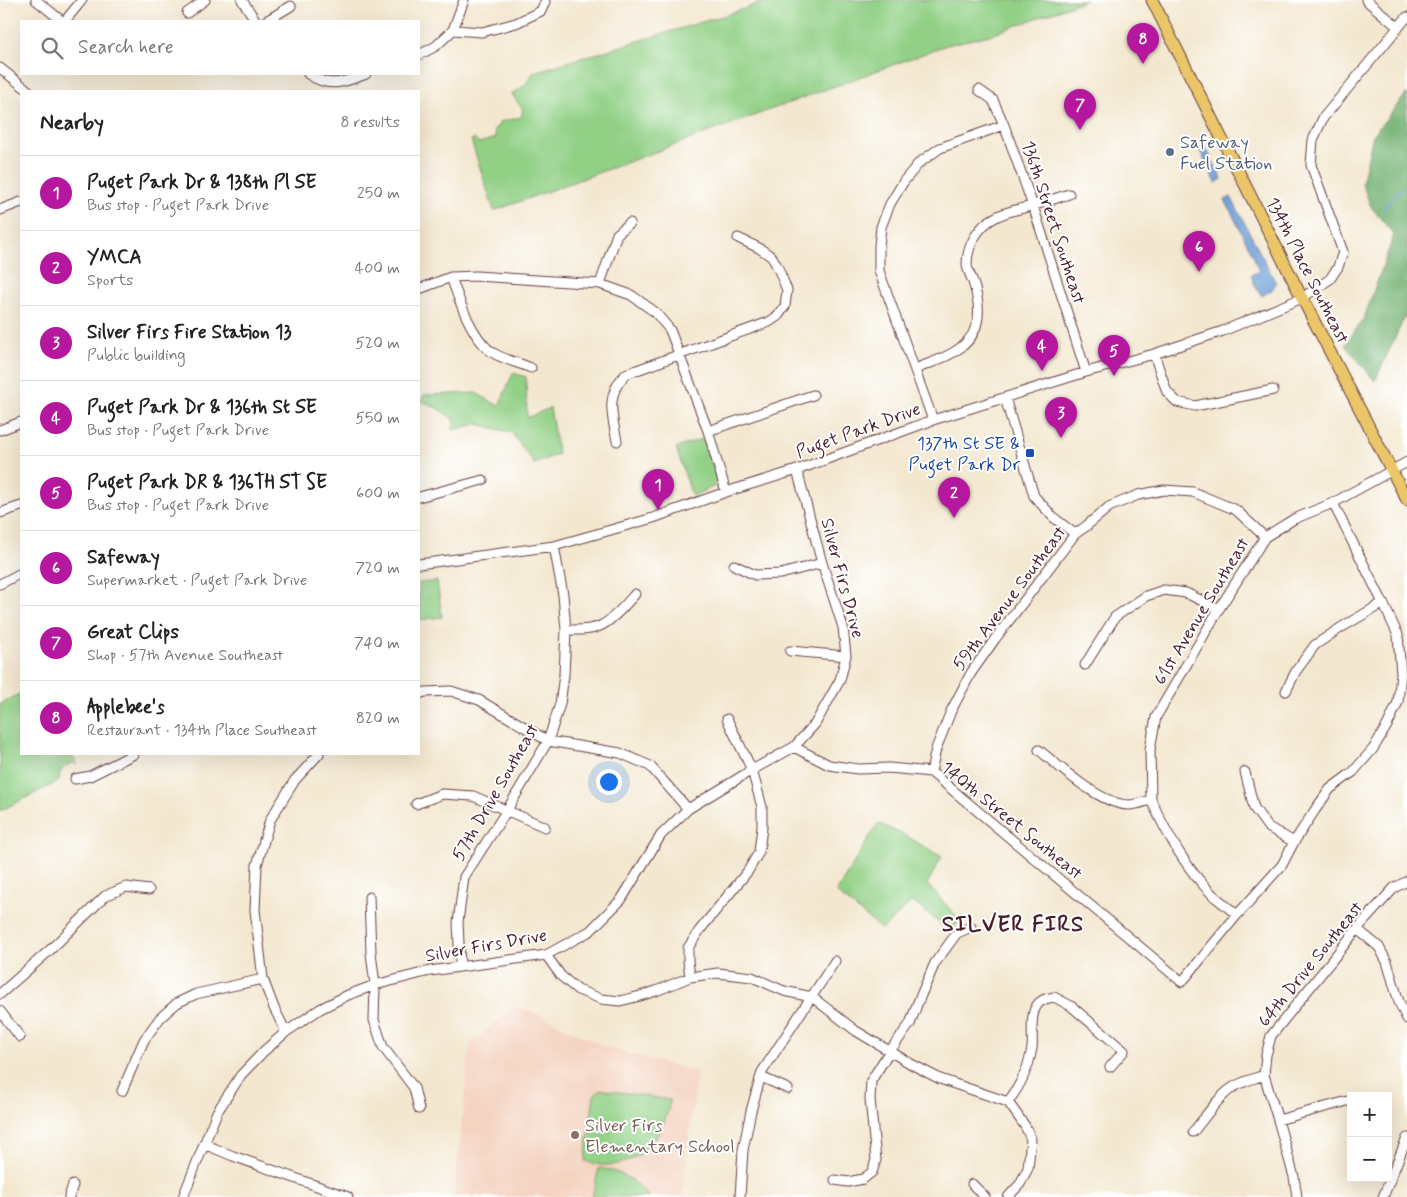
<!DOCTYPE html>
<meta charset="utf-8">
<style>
:root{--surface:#fff;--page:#f2f2f2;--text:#222;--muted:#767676;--line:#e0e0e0;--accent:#b5179e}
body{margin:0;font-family:Mynerve,sans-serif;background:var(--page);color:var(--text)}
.controls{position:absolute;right:15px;bottom:15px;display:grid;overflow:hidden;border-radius:0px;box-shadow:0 5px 20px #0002}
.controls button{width:45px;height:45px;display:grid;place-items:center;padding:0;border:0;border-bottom:1px solid var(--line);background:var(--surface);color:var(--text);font:25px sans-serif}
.you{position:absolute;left:608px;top:781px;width:18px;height:18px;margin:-12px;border:4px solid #fff;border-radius:50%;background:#1a73e8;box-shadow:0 0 0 8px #1a73e833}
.badge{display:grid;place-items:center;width:32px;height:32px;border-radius:50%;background:var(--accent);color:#fff;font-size:16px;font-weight:700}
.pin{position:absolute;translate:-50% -41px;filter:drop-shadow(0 1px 2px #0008)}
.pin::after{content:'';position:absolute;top:26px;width:18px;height:15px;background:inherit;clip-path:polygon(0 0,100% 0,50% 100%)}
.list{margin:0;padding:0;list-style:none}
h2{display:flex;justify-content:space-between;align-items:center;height:65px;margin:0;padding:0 20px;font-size:21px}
h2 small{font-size:16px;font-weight:400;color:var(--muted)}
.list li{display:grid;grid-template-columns:32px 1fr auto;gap:15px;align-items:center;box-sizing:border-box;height:75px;padding:0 20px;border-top:1px solid var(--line)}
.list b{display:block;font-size:19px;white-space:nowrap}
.list p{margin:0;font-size:16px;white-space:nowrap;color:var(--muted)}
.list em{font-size:16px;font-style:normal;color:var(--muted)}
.icon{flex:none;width:28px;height:28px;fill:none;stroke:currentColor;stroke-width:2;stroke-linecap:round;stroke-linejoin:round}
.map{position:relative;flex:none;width:1407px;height:1197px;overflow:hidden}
.search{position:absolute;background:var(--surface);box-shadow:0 5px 20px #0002;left:20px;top:20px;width:400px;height:55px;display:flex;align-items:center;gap:12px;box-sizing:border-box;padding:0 18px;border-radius:0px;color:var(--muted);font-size:19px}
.panel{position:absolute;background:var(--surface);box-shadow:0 5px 20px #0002;left:20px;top:90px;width:400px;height:665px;border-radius:0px}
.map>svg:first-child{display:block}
</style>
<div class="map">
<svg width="1407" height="1197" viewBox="0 0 1407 1197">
<rect width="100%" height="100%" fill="#fff"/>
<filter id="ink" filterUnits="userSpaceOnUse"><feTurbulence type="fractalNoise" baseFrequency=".02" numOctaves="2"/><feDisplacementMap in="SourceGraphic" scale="10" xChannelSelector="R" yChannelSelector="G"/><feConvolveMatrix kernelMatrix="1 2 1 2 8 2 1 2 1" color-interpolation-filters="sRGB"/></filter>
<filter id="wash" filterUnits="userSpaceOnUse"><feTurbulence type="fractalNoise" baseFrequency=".0096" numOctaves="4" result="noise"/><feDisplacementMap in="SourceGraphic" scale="20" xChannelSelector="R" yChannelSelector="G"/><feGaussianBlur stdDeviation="1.12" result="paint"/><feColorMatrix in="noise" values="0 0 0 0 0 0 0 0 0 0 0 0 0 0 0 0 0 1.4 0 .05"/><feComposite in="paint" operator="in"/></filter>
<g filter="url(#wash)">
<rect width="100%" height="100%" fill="#f3e7cf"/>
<path fill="#f4d3c0" d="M514,1007L532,1011L605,1047L697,1072L682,1197H454L470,1044Z"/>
<path fill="#92d086" stroke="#6e7858" d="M769,0H1086L990,35L947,45L494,211L471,140L474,139L479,143L496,138L494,129L498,126L500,122L521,117L523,110L512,94L524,86L534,72L729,14Z
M513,373L526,377L527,418L550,408L558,454L534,464L512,433L478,424L453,430L454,419L437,408L421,401L424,395L476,393L499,406Z
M702,439L718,480L715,486L692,496L676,448Z
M437,581L442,617L419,620V583Z
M21,693V754H71L78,765L73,763C64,766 58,771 59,781L0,811V704Z
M878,823L908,837L942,857L927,884L960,920L951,932L912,901L882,930L836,892Z
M600,1089L670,1100C665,1136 640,1168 600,1165C595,1164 590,1162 585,1161L594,1095Z
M599,1168C620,1171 636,1180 649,1197H592Z"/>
<path fill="#75b273" stroke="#60684f" d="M1407,93V312L1375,381L1345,345L1364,318L1394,235L1371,207L1362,183L1373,135Z"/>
<path fill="#6c9dd6" stroke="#5b5e80" d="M1205,146L1222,179L1216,183L1199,149Z
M1231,197L1276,283L1272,290L1262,296L1256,288L1251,275L1259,271L1254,260L1255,259L1225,200Z"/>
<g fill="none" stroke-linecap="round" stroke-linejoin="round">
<path stroke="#6c9dd6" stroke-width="2" d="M1382,211L1395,194L1407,187"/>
</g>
</g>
<g filter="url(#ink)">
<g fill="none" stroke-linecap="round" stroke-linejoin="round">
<g stroke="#633d44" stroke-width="11">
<path id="minor" d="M36,0L62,21
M242,0L256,21
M1366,0L1398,27
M187,13L205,0
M65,21L82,0
M266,21L291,6
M453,30L482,32L516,23L541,11L545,2
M419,55L436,46L453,30L464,0
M0,68L29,91
M308,74C330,89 344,82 366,74
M979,90L993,100L1004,125L1033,206L1086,372
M0,210L21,202
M451,277C459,300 473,342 495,354C506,360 519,363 531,368
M600,284L617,234L630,223
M419,289L451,277L476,276L600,284L631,295L655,312L670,330L708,431L726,492
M1154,354L1167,392L1177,402L1195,406L1273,390
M915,369C930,363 947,358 960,348C983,331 981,306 973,282C971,276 967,270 967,264C967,245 979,225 996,217C1007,211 1020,209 1032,206C1045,202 1057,198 1069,194
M1005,398L1034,496L1053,517L1075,534
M933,420L879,271V246L881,227L890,204L904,181L919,163L940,148L1004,125
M0,430L21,422
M708,431L813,395
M617,441C612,416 605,394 626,374L769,322L778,316L785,306L787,290L778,268L772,257L759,248L738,238
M419,497L483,480
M0,513L21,506
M419,564L554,546L653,518L726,492L797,470L933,420L1086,372L1154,354L1223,331L1302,298L1330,279L1338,267L1343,252L1311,165L1313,140L1323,118L1407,17
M734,565L755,575L781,574L822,563
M0,584L21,573
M566,630C577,630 592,631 602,625C614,619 626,604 635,594
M790,651L846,656
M1085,665L1115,617L1146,596L1164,590L1186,593L1219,609
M1286,691L1296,671L1315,645L1342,627L1383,603
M419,694L425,692L451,691L479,700L548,741L620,753L650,766L688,809
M794,747L829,765L858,769L889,768L931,772L1182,982L1237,915L1282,865L1294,842L1315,810L1330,789L1353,772L1373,749L1388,724L1398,702L1401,674L1398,635L1383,603L1333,503
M1039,750C1060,767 1100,804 1128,805C1135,805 1144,802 1151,800C1167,834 1186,869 1213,895C1221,902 1229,908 1237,915
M931,772L936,749L951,711L971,673L995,639L1075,534L1085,527L1109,507L1138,495L1164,490L1193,492L1236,510L1265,537
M1245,772L1254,808L1268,827L1294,842
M75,779L90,776L134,754
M1151,800L1150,749L1156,717L1219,609L1265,537L1294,519L1333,503L1407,462
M416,804L442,794L473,796L545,827
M369,897L371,953L375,985L374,1020L383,1047L414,1088L419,1109
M1357,929L1379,947L1387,962L1399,1002L1407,1019
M546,955L561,976L578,990L601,999L620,1001L640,996L656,991L690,977L718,973L752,977L784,991L812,997L856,1031L913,1065L940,1079L1008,1102
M460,966L458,922L464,877L507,810L548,741L560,704L564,675L566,630L563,595L554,546
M690,977L688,961V948L699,931L748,871L759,852L762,827V807L752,770L727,719
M0,994L50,950L105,896L126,887L149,890
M0,1011L20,1037
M286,1032L274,1008L263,979L255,910L257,865L270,820L295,780L319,754
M761,1077L788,1089
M122,1091L144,1040L160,1018L177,1003L196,994L263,979
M1008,1102C1020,1086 1029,1068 1032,1048C1034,1035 1027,1008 1043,1000C1046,998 1051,998 1054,997L1071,1006L1124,1051L1110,1067
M1008,1102L1025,1126L1031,1139L1028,1168L1020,1184L1008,1197
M1278,1120L1351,1100
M1193,1132C1205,1118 1216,1099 1232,1088C1241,1082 1253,1079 1264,1075
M204,1144L233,1156L348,1197
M835,1180L848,1182L863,1179L872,1172L876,1160L870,1099L871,1081L889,1052L910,1024L918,1002L935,963L957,933L971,927
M972,1184L985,1197
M69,1197L73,1185
M183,1197L217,1112L241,1075L264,1051L286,1032L320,1009L348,995L375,985L430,971L546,955L590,931L621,900L661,835L688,809L752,770L794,747L815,724L840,680L846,656L843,627L822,563L797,470
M740,1197L743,1150L751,1111L762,1072L835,961
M1297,1197L1294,1177L1278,1120L1264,1075L1266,1055L1271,1036L1357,929L1394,888L1407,881
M1383,1197L1407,1138"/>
</g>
<g stroke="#633d44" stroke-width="13">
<path id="major" d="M1152,0L1302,298L1407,500"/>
</g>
<use href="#minor" stroke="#fff" stroke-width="9"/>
<use href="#major" stroke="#ebc669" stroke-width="11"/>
</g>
</g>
<circle fill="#5c6f8a" stroke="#fff" stroke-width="2" cx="1170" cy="152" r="5"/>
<rect fill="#1a4fb4" stroke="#fff" stroke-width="2" x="1025" y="448" width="10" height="10" rx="2.5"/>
<circle fill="#8d6e63" stroke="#fff" stroke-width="2" cx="575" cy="1135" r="5"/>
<g text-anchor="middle" stroke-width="4" stroke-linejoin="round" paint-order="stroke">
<g font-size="18" fill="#4e5e75" stroke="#fff" text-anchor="start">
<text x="1180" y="148">Safeway<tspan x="1180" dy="21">Fuel Station</tspan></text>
</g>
<g font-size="18" fill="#4a1f2b" stroke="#fff">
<text transform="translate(1054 222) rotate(72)" y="6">136th Street Southeast</text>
<text transform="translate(1308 270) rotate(63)" y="6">134th Place Southeast</text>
<text transform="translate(858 430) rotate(-20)" y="6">Puget Park Drive</text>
<text transform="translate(843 578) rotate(75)" y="6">Silver Firs Drive</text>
<text transform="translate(1009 598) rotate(-53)" y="6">59th Avenue Southeast</text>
<text transform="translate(1201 611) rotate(-59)" y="6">61st Avenue Southeast</text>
<text transform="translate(495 792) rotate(-60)" y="6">57th Drive Southeast</text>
<text transform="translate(1012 820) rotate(39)" y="6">140th Street Southeast</text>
<text transform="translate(486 945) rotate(-10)" y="6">Silver Firs Drive</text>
<text transform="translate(1310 964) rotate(-51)" y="6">64th Drive Southeast</text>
</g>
<g font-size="18" fill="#164399" stroke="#fff" text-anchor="end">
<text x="1020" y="449">137th St SE &amp;<tspan x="1020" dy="21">Puget Park Dr</tspan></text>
</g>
<g font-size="18" fill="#785e54" stroke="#fff" text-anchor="start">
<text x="585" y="1131">Silver Firs<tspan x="585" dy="21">Elementary School</tspan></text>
</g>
<g font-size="22" font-weight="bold" letter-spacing="1" fill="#4a1f2b" stroke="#fff">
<text x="1013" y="931">SILVER FIRS</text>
</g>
</g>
</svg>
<div class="controls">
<button>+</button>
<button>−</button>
</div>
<div class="you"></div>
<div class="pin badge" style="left:658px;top:510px">1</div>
<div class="pin badge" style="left:954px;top:518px">2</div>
<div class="pin badge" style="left:1061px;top:438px">3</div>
<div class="pin badge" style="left:1042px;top:371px">4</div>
<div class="pin badge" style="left:1114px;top:376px">5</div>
<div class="pin badge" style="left:1199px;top:272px">6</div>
<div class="pin badge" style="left:1080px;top:130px">7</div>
<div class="pin badge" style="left:1143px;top:64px">8</div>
<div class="search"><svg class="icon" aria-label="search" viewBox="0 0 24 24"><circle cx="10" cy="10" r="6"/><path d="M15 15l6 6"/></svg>Search here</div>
<section class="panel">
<h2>Nearby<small>8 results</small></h2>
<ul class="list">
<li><span class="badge">1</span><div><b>Puget Park Dr &amp; 138th Pl SE</b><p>Bus stop · Puget Park Drive</p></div><em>250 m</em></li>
<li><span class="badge">2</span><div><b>YMCA</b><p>Sports</p></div><em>400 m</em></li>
<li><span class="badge">3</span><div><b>Silver Firs Fire Station 13</b><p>Public building</p></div><em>520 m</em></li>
<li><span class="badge">4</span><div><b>Puget Park Dr &amp; 136th St SE</b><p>Bus stop · Puget Park Drive</p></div><em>550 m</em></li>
<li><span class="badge">5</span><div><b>Puget Park DR &amp; 136TH ST SE</b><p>Bus stop · Puget Park Drive</p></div><em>600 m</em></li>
<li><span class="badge">6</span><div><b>Safeway</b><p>Supermarket · Puget Park Drive</p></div><em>720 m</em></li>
<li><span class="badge">7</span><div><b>Great Clips</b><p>Shop · 57th Avenue Southeast</p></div><em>740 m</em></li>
<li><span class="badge">8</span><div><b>Applebee's</b><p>Restaurant · 134th Place Southeast</p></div><em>820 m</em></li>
</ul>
</section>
</div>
